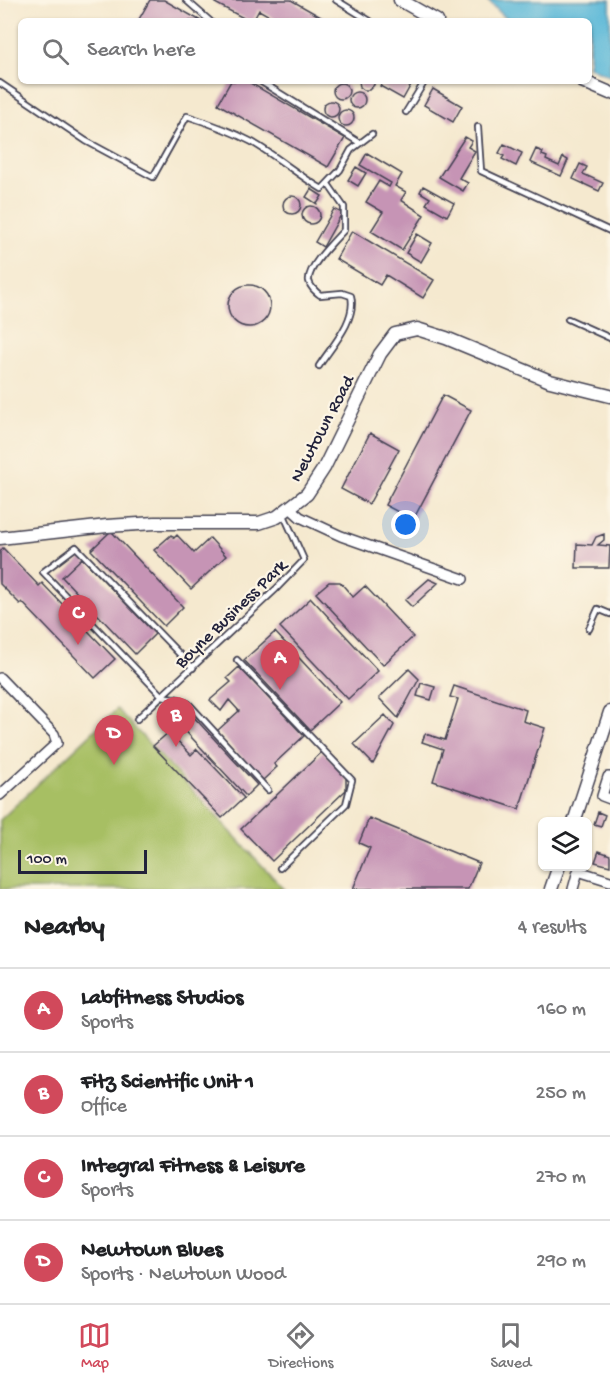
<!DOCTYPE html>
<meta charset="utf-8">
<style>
:root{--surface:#fff;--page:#f2f2f2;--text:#202124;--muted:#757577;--line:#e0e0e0;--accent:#d1495b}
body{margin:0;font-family:"Gochi Hand",sans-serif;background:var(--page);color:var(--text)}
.controls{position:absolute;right:18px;bottom:18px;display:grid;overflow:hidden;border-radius:9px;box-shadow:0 2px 4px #0004}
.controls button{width:54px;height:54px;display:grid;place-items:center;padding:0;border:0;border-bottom:2px solid var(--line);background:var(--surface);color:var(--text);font:30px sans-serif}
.scale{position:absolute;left:18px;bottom:15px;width:129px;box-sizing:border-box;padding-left:6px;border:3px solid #22223b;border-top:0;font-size:16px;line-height:21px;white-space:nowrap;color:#22223b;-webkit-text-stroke:4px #fcf5e5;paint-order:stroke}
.you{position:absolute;left:406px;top:525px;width:21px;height:21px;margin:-15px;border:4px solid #fff;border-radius:50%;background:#1a73e8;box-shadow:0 0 0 9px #1a73e833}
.badge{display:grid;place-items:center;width:39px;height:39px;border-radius:50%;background:var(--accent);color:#fff;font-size:20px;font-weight:700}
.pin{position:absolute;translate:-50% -50px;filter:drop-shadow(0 2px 3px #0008)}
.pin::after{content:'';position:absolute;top:32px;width:21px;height:18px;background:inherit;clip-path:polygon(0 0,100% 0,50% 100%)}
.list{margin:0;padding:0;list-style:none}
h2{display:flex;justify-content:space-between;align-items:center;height:78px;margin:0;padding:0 24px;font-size:26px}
h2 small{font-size:20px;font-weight:400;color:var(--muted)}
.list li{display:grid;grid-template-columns:39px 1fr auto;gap:18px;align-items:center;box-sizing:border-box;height:84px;padding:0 24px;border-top:2px solid var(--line)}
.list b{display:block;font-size:22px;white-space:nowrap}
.list p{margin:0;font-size:20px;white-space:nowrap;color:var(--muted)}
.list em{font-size:20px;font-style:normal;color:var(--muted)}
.icon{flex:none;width:33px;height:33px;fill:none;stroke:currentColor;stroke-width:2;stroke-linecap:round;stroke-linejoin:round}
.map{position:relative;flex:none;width:610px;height:889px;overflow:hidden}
.search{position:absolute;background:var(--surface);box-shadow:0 2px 4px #0004;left:18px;right:18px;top:18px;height:66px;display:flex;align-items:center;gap:15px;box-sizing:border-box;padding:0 21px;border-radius:9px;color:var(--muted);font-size:22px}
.sheet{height:414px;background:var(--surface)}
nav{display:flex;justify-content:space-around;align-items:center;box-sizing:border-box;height:84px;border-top:2px solid var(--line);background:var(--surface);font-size:16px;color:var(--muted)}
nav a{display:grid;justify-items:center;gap:3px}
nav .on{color:var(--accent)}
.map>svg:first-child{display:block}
</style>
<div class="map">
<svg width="610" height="889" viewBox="0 0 610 889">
<rect width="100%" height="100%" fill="#fcf5e5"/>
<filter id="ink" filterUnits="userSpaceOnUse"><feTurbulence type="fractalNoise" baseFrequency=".0167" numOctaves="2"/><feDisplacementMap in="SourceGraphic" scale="12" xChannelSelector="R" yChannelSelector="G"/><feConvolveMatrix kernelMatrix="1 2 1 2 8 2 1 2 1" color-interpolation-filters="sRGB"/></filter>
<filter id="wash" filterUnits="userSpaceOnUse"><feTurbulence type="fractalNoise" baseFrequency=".008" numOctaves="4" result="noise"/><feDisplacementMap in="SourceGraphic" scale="24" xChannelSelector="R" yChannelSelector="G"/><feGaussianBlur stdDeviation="1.35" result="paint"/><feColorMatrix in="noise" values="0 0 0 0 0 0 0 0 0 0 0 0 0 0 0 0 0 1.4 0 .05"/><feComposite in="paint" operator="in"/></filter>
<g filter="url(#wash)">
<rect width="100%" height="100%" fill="#f5e9cf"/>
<path fill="#a7bf64" stroke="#647050" stroke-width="1.5" d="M117,709L282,887L284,889H0V820Z"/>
<path fill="#5ab8d8" stroke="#3e6d8a" stroke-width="1.5" d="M487,0H610V76L589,67V21H509Z"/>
<g id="blocks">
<path fill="#c694b5" d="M150,0H164L201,21H138Z
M217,0H291L328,21H278L259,10L253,21H249L215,3Z
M231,81H247L345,138L328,167L218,104Z
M359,81H374V85L369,90H364L360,87Z
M383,81H413L403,99L380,86Z
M333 91a8 8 0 1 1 16 0a8 8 0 1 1-16 0Z
M433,89L462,106L453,122L424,105Z
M349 100a8 8 0 1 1 16 0a8 8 0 1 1-16 0Z
M323 109a8 8 0 1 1 16 0a8 8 0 1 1-16 0Z
M338 118a8 8 0 1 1 16 0a8 8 0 1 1-16 0Z
M465,137L472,141L468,147L475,151L459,178L468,183L463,191L439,177Z
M504,144L522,153L516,166L502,159L504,156L499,153Z
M536,149L543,152L542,155L547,157L546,160L559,166L563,157L568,160L561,176L530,162Z
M367,153L402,174L395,186L406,192L401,200L424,215L402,250L371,231L383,212L366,202L379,181L389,187L391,183L360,165Z
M580,164L587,167L583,174L603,183L599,191L573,179Z
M356,167L366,173L358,186L348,180Z
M423,186L454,203L447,216L426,204L430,198L420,192Z
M311,189L322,196L317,204L306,197Z
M283 205a9 9 0 1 1 18 0a9 9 0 1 1-18 0Z
M302 215a9 9 0 1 1 18 0a9 9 0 1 1-18 0Z
M334,209L342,213L323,247L315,242Z
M352,231L434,280L423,298L386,275L380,285L336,259Z
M417,234L432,243L421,262L406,253Z
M228 306a21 21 0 1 1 42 0a21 21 0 1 1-42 0Z
M443,395L471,410L413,520L385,505Z
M370,433L399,449L369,504L341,489Z
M111,531L183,607L164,626L91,550Z
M604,534V540L598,545L610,546L609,568H576L577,544L592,545L596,537Z
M171,535L174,538L177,535L194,553L210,538L226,556L191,589L154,550Z
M3,548L39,586L42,583L115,659L95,678L22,602L20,604L0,584V552Z
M82,558L155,634L135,654L62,577Z
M429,579L438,583L412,607L405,600Z
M329,582H340L353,597L365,586L413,637L383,665L316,593Z
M311,598L378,671L348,699L280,627Z
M275,632L340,702L310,730L244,660Z
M239,667L304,736L274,764L277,767L263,780L217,731L239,711L229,700L221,711L210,700L231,682L227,678Z
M409,669L419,679L398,718L379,698Z
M421,683L435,687L431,700L417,696Z
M454,686L526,710L523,721L545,728L519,809L433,781L443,749L422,742L425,734L445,740L458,699L450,697Z
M189,712L257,785L246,796L178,723Z
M385,715L394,725L373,764L354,744Z
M169,732L191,755L197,749L244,798L222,818L153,746Z
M323,751L346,776V790L272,861L241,829Z
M598,812L605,815L601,826L594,824Z
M369,818L479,863L468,889H353L370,848L359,843Z
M599,851L610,855V866L595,862Z"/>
</g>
</g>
<g filter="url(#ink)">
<use href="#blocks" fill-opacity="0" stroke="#424051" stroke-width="1.5"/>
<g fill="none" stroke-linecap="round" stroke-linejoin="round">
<g stroke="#424051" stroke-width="8">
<path id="lane" d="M186,0L210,21
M336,0L370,21
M260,81L360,143
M0,83L86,141L153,177L187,116C209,123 231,131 252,142C276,156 298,175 322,189L340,170L351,150L372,134
M406,112L425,81
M478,127L481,171L610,231
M568,319L610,338
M319,366C331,347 357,320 351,296L342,293L320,295C315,291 310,287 309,281C307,267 335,240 344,230V207L328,184
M589,629L598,609L610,614
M237,660L352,780L346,804L280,868
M193,668L76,547L43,572L162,696L178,699L189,704L268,790
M137,719L276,589L304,560L283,513"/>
</g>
<g stroke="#424051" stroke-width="12">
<path id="street" d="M290,508L300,517L341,536L463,579
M0,678L54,734L57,743L0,795
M610,777H608L602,796L610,799
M573,889L578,871L610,881"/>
</g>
<g stroke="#424051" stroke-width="15">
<path id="secondary" d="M400,0L437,21
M582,81L610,93
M0,538L107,526L155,523H259L277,517L307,494L324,468L380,354L395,334L417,329L446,338L550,381L610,396
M574,822L610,712
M551,889L559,866"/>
</g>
<use href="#lane" stroke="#fff" stroke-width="4.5"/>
<use href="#street" stroke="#fff" stroke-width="9"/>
<use href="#secondary" stroke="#fff" stroke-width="12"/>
</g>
</g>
<g text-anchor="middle" stroke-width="4.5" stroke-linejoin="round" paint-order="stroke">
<g font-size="18" fill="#22223b" stroke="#fcf5e5">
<text transform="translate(321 428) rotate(-62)" y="6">Newtown Road</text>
<text transform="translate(230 613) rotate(-44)" y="6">Boyne Business Park</text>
</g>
</g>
</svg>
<div class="controls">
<button><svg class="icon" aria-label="layers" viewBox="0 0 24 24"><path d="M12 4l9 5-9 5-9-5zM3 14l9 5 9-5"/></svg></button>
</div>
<div class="scale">100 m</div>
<div class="you"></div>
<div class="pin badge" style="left:280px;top:690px">A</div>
<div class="pin badge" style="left:176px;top:747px">B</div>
<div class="pin badge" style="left:78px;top:645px">C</div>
<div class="pin badge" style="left:114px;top:765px">D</div>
<div class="search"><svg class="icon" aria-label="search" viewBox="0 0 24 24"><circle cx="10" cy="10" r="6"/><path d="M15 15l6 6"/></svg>Search here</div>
</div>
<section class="sheet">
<h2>Nearby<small>4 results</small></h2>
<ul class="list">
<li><span class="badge">A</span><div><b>Labfitness Studios</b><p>Sports</p></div><em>160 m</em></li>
<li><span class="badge">B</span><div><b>Fitz Scientific Unit 1</b><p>Office</p></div><em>250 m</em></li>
<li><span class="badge">C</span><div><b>Integral Fitness &amp; Leisure</b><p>Sports</p></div><em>270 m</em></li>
<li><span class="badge">D</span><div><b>Newtown Blues</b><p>Sports · Newtown Wood</p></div><em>290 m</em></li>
</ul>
</section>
<nav>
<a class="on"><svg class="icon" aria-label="map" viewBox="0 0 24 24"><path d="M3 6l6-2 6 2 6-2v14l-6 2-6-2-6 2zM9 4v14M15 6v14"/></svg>Map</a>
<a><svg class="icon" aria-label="directions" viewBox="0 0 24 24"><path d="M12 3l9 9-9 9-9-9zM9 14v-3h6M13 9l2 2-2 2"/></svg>Directions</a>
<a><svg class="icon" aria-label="saved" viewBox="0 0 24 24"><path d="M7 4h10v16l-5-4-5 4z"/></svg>Saved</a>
</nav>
